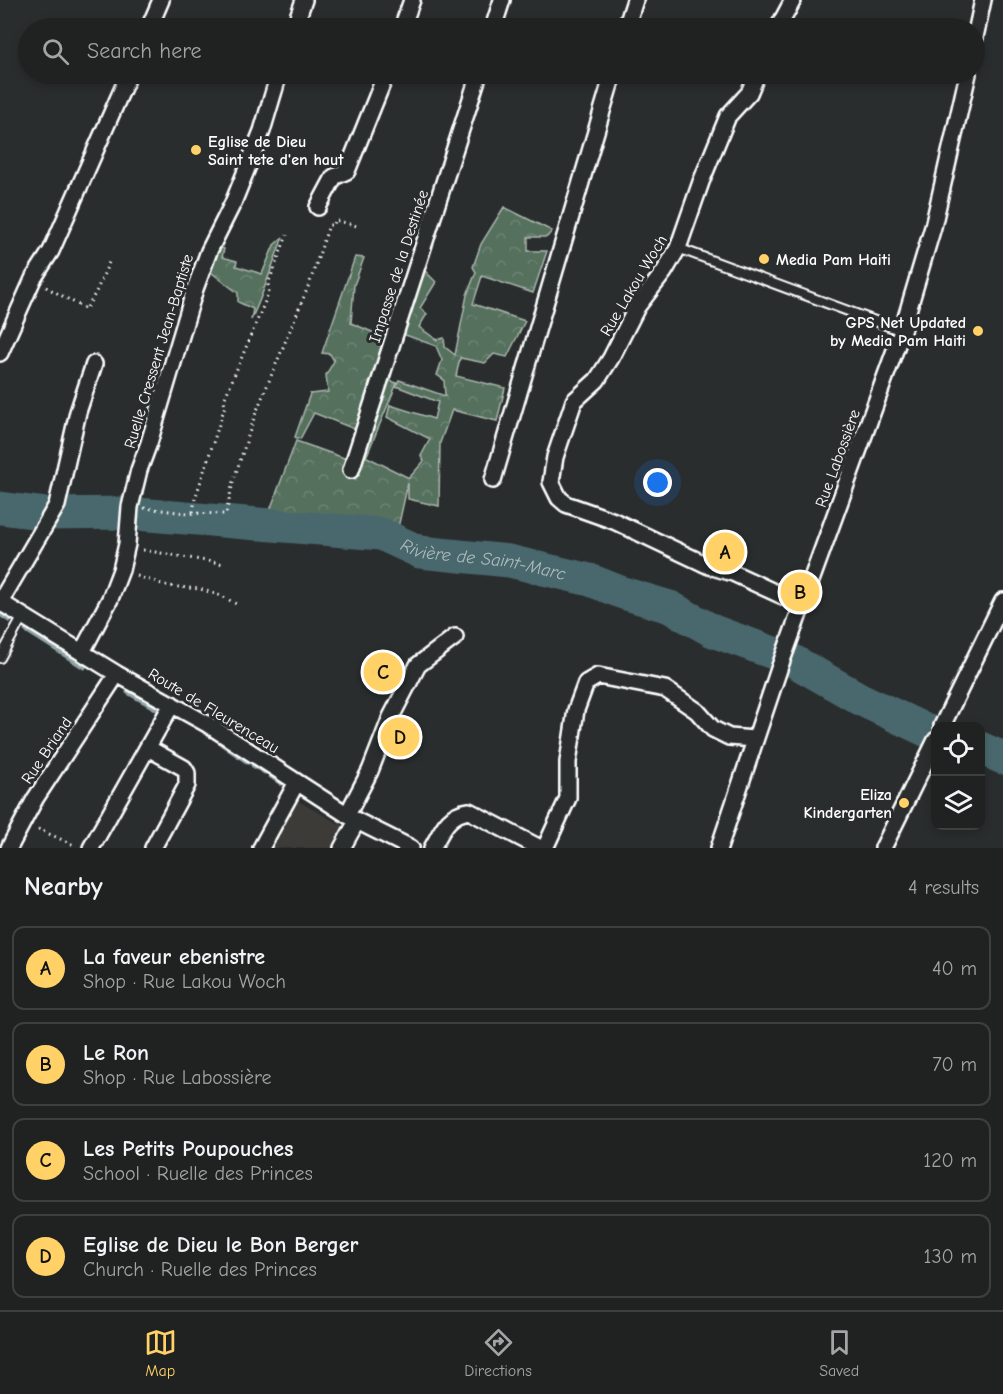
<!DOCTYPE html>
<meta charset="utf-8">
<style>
:root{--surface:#202222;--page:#282a2a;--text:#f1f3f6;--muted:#a2a4a5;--line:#3d3f40;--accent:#ffd166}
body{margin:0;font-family:"Comic Neue",sans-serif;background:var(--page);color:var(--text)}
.controls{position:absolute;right:18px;bottom:18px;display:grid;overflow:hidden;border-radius:12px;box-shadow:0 3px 9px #0003}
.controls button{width:54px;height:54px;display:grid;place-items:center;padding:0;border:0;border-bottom:2px solid var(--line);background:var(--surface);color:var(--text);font:30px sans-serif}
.you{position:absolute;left:658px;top:483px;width:21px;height:21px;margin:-15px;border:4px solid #fff;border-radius:50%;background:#1a73e8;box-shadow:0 0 0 9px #1a73e833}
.badge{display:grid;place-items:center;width:39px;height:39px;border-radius:50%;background:var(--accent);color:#111;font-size:20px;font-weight:700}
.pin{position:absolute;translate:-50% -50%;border:3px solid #fff;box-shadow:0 2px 6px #0006}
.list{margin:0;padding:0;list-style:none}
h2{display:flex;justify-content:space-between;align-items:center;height:78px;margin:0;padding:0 24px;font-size:26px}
h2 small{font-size:20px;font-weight:400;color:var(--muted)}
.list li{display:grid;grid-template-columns:39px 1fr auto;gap:18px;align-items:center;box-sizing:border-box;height:84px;margin:0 12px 12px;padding:0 12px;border:2px solid var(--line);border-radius:12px}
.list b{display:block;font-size:22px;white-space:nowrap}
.list p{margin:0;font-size:20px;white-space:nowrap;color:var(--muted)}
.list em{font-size:20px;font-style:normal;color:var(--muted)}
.icon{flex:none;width:33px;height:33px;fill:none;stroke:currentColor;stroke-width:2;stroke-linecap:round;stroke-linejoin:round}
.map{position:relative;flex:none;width:1003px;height:848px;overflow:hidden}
.search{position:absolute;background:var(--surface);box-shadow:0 3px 9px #0003;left:18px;right:18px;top:18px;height:66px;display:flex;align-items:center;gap:15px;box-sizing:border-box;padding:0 21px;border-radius:33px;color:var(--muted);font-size:22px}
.sheet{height:462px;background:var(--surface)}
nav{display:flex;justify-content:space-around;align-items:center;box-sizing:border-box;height:84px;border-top:2px solid var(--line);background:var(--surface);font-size:16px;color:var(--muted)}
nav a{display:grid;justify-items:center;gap:3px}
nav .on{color:var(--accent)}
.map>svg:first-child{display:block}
</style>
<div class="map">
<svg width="1003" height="848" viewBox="0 0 1003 848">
<defs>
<pattern id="forest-crowns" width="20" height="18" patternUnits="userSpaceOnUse" patternTransform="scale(1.5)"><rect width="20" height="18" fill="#556f5d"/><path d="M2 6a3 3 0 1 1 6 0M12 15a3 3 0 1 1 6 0" fill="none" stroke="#6e8575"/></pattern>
</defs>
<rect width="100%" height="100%" fill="#2a2d2e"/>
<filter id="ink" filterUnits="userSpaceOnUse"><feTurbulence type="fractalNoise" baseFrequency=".0167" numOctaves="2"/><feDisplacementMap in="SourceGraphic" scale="12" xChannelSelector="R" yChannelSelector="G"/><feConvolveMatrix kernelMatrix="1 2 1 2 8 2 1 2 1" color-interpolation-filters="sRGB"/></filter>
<g filter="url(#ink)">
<path fill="#3e3b39" d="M294,799L345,827L333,848H267Z"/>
<path fill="url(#forest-crowns)" stroke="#aab7ae" stroke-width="1.5" d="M504,207L552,231L547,237H528V251H547L533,293L482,276L473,304L525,321L507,357L494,354L485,363L460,358L456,376L505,388L497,421L452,410L440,443L439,506L408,499V483L396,537L382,530L266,521L296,441L347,459L384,379L397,383L367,455L365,456L409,478L424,461L421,456L430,439L387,417L390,405L434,419L438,402L396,386L399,380L445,396L444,380L437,375L442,360L436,346L400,333L420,266L436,282L420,308L427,314L419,327L437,340L444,338L445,347L455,355L467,295L476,272L473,267L481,244Z
M228,221L232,225L220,247L224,249L222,257L237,261L236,266L262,274L274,245L283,237C272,265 264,293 251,320L253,309L238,302V293L203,266Z
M355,257L364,258L354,285L351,323L384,337L357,430L314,413L300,439L295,437L310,394L328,392L326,375L334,361L330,354L322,353Z"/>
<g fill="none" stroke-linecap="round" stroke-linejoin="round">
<path stroke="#92a4a7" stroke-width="5" d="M0,614L9,620
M26,630L84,667
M128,692L161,711
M222,744L248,762
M253,765L265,772
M271,776L281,783"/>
<g stroke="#4a686d" stroke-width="33">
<path id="s1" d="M0,508L47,514L125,513L381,534L420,552L509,561L590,580L623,593L670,607L713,631L790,659L862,700L936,735"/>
<path d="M980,748L1003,758"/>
</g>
<g stroke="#fff" stroke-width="12">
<path id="lane" d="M678,248L902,331
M0,658L23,616"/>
</g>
<g stroke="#fff" stroke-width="20">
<path id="street" d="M149,28L161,0
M294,28L304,0
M402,28L412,0
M493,28L502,0
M626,28L635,0
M778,28L793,0
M974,42L983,0
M757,74L749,93L728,116L701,182L678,248L664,272L637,307L611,358L597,380L574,401L555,457L551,482L559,498L566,504L614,521L709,566L733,573L802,605
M318,207L334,177L347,171L386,74
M0,353L33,279L51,251L129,74
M351,470L479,74
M493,480L613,74
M0,602L117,674L207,724L357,821L411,848
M0,602L57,505L78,412L94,364
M82,652L110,599L121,570L127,544L130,507L139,470L149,443L195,289L209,251L233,203L262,131L279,74
M942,726L1003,601
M148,748L184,768L187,773V785L153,848
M347,815L370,771L391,717L418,665L455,637
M9,848L35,799L117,674
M91,848L172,704
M261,848L297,782
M342,848L357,821
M432,848C442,831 447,814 469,811L540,848
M543,848L546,846L568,798V762L576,710L586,683L598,676L665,689L697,711L713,729L729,737L754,739
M719,848L780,666L902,331L933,227L968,74
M883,848L936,740"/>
</g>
<path stroke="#fff" stroke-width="3" stroke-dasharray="1.5 4.5" stroke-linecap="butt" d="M46,287L86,309L96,292L110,260
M144,508L187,513L226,514L233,482L255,415L310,282L329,225H334L335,220L357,226
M193,512L195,499L225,406L224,400L269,292L268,284L287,235
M143,550L224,564
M137,576L168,586L200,589L222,596L238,605
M38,829L76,846"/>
<use href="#lane" stroke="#2a2d2e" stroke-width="8"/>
<use href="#street" stroke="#2a2d2e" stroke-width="15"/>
</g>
</g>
<g fill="#ffd166" stroke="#2a2d2e" stroke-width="2">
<circle cx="196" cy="150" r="6"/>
<circle cx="764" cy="259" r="6"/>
<circle cx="978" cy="331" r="6"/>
<circle cx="904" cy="803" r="6"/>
</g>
<g text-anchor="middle" stroke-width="6" stroke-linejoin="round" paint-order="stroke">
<g font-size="16" font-weight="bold" fill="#fff" stroke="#2a2d2e" text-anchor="start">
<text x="208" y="147">Eglise de Dieu<tspan x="208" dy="18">Saint tete d'en haut</tspan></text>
<text x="776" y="265">Media Pam Haiti</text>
<text x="966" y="328" text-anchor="end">GPS Net Updated<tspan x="966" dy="18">by Media Pam Haiti</tspan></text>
<text x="892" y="800" text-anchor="end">Eliza<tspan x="892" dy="18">Kindergarten</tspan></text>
</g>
<g font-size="16" fill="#fff" stroke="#2a2d2e">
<text transform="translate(398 266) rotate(-72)" y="6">Impasse de la Destinée</text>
<text transform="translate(633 285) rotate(-59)" y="6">Rue Lakou Woch</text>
<text transform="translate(158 351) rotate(-73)" y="6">Ruelle Cressent Jean-Baptiste</text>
<text transform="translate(837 458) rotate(-70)" y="6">Rue Labossière</text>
<text transform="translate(214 710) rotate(31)" y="6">Route de Fleurenceau</text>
<text transform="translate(46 750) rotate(-56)" y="6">Rue Briand</text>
</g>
<g font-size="18" font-style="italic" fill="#aebbbd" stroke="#2a2d2e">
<text dy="6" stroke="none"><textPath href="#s1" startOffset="489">Rivière de Saint-Marc</textPath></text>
</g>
</g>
</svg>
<div class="controls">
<button><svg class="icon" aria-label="locate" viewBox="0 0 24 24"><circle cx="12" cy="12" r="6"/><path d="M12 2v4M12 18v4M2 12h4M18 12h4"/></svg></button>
<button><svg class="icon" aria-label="layers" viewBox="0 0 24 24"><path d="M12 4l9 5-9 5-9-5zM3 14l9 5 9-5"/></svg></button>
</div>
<div class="you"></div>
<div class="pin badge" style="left:725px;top:552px">A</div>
<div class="pin badge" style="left:800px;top:592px">B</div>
<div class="pin badge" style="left:383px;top:672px">C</div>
<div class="pin badge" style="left:400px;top:737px">D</div>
<div class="search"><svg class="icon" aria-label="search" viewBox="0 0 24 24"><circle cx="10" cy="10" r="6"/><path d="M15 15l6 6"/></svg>Search here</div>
</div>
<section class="sheet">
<h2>Nearby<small>4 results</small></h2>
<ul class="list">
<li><span class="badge">A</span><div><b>La faveur ebenistre</b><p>Shop · Rue Lakou Woch</p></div><em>40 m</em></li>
<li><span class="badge">B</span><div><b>Le Ron</b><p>Shop · Rue Labossière</p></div><em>70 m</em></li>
<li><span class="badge">C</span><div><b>Les Petits Poupouches</b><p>School · Ruelle des Princes</p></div><em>120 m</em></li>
<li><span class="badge">D</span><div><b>Eglise de Dieu le Bon Berger</b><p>Church · Ruelle des Princes</p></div><em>130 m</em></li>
</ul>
</section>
<nav>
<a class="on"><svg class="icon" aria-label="map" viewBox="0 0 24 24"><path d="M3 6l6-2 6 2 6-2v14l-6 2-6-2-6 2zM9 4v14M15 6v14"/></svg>Map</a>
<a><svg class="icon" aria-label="directions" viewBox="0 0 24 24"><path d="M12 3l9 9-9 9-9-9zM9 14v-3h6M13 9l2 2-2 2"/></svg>Directions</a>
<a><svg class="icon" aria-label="saved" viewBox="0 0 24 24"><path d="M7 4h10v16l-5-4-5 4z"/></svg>Saved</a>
</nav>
